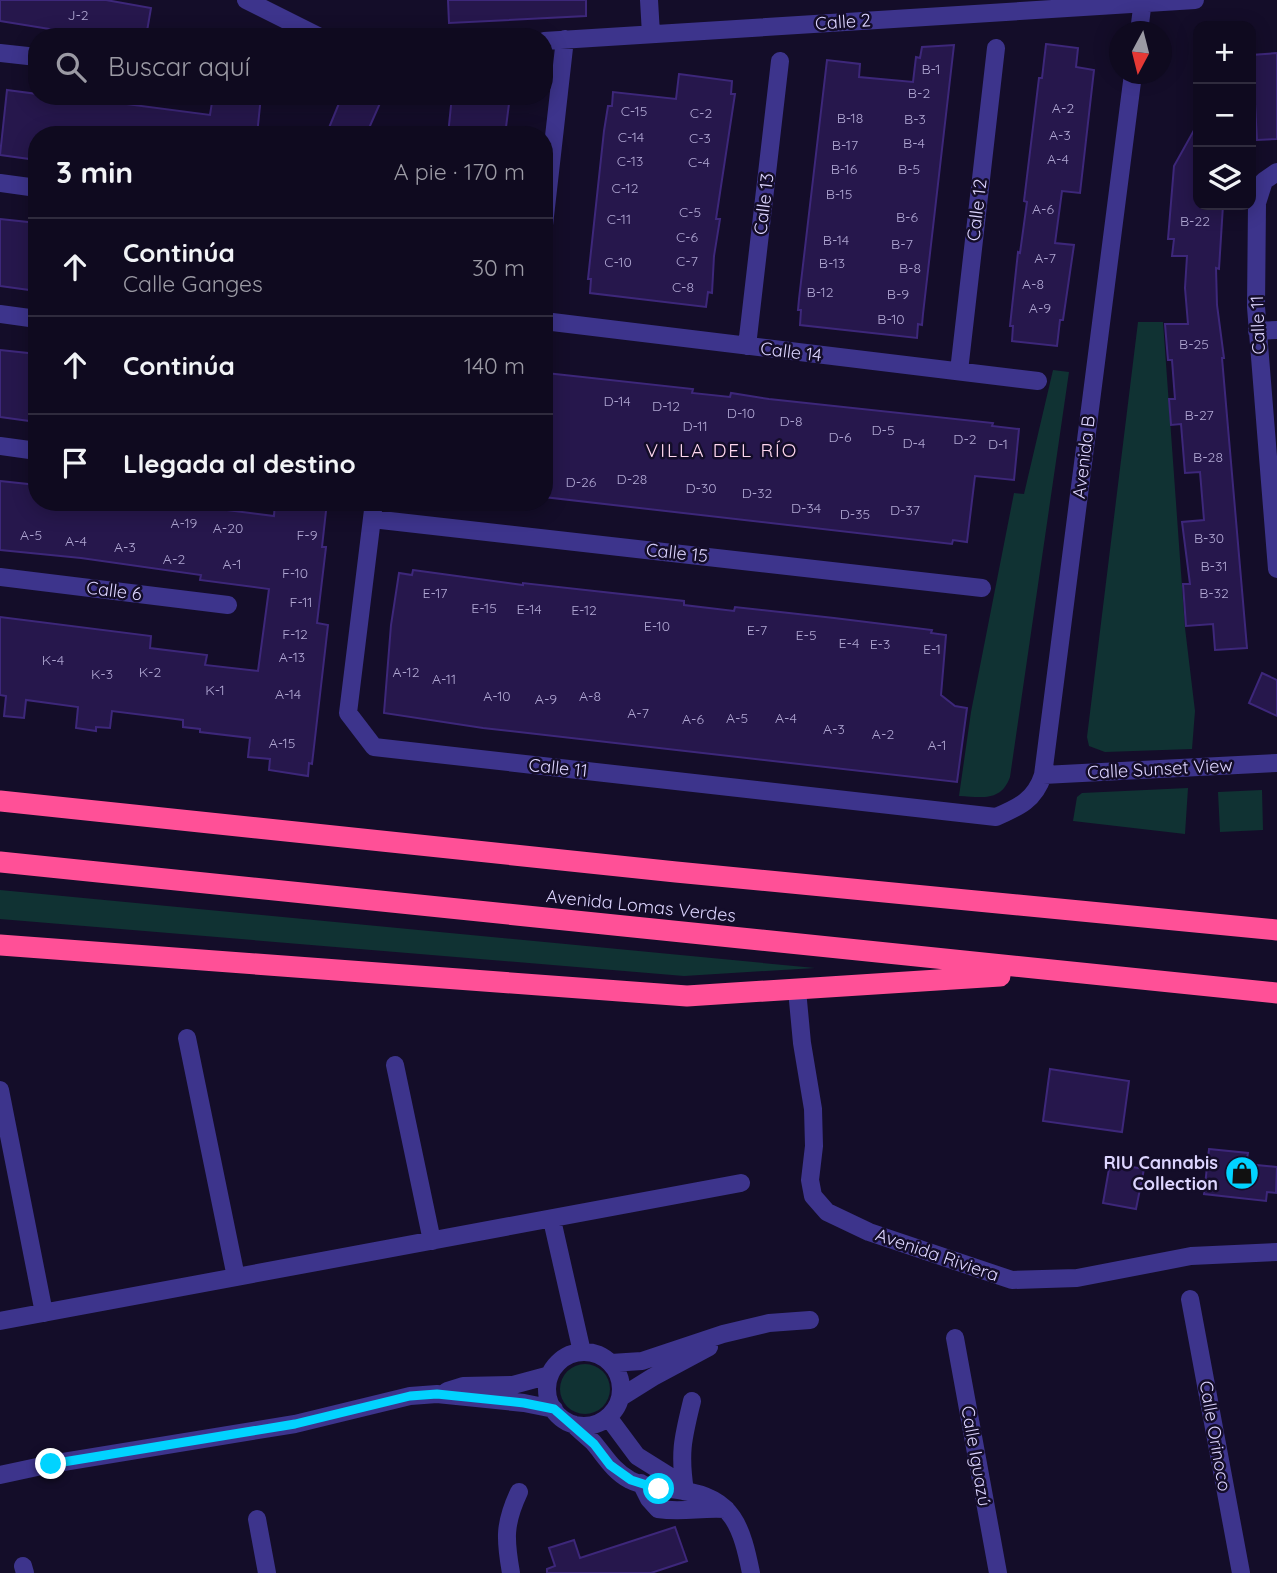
<!DOCTYPE html>
<html lang="es">
<meta charset="utf-8">
<style>
:root{--surface:#0f0a1f;--page:#1d182c;--text:#f1f3f6;--muted:#9b9aa4;--line:#2f2b3d}
body{margin:0;font-family:Quicksand,sans-serif;background:var(--page);color:var(--text)}
.controls{position:absolute;right:21px;top:21px;display:grid;overflow:hidden;border-radius:14px;box-shadow:0 4px 18px #0003}
.controls button{width:63px;height:63px;display:grid;place-items:center;padding:0;border:0;border-bottom:2px solid var(--line);background:var(--surface);color:var(--text);font:35px sans-serif}
.compass{position:absolute;left:1109px;top:21px;width:63px;height:63px;border-radius:50%;background:var(--surface);box-shadow:0 4px 18px #0003;rotate:187deg}
.stop{position:absolute;width:21px;height:21px;margin:-16px;border:5px solid #01d3ff;border-radius:50%;background:#fff}
.stop.end{background:#01d3ff;border-color:#fff;box-shadow:0 2px 7px #0008}
.list{margin:0;padding:0;list-style:none}
h2{display:flex;justify-content:space-between;align-items:center;height:91px;margin:0;padding:0 28px;font-size:30px}
h2 small{font-size:23px;font-weight:400;color:var(--muted)}
.list li{display:grid;grid-template-columns:46px 1fr auto;gap:21px;align-items:center;box-sizing:border-box;height:98px;padding:0 28px;border-top:2px solid var(--line)}
.list b{display:block;font-size:26px;white-space:nowrap}
.list p{margin:0;font-size:23px;white-space:nowrap;color:var(--muted)}
.list em{font-size:23px;font-style:normal;color:var(--muted)}
.icon{flex:none;width:38px;height:38px;fill:none;stroke:currentColor;stroke-width:2;stroke-linecap:round;stroke-linejoin:round}
.map{position:relative;flex:none;width:1277px;height:1573px;overflow:hidden}
.search{position:absolute;background:var(--surface);box-shadow:0 4px 18px #0003;left:28px;top:28px;width:525px;height:77px;display:flex;align-items:center;gap:18px;box-sizing:border-box;padding:0 24px;border-radius:28px;color:var(--muted);font-size:26px}
.panel{position:absolute;background:var(--surface);box-shadow:0 4px 18px #0003;left:28px;top:126px;width:525px;height:385px;border-radius:28px}
.map>svg:first-child{display:block}
</style>
<div class="map">
<svg width="1277" height="1573" viewBox="0 0 1277 1573">
<rect width="100%" height="100%" fill="#140d29"/>
<path fill="#103233" d="M1138,322H1163L1185,628L1195,711L1192,749L1105,752L1089,746L1087,737Z
M1053,370L1069,372L1010,777C1001,802 982,797 959,796L971,712L1014,493L1024,494Z
M1188,788L1185,834L1073,821L1077,797L1082,793Z
M1262,790L1263,830L1220,832L1218,792Z
M0,890L815,968L684,976L0,919Z
M560 1389a25 25 0 1 1 50 0a25 25 0 1 1-50 0Z"/>
<path fill="#26174c" stroke="#3d277a" stroke-width="2" d="M0,0H106L151,8L146,37H99L0,21Z
M448,0H586V16L449,23Z
M1046,44L1078,48L1076,67L1094,70L1080,193L1062,191L1055,243L1074,245L1063,320H1060L1057,346L1012,341L1013,326H1010L1018,252L1020,253L1027,202L1024,201L1039,78H1042Z
M954,45L923,314L922,325L918,324L917,338L800,325L801,310H798L799,299L827,60L860,64L859,77L913,82L916,57L920,58L922,47Z
M1277,53V139L1257,140L1254,86H1251V55Z
M679,74L732,81L731,94H735L716,219H720L714,256L712,293L708,292L706,307L590,293L591,279H588L604,131L608,106H612L613,92L676,99Z
M7,90L37,94V96H65L210,115L213,96H261L257,135H37V160L0,155Z
M342,96H370L381,101L366,135H326Z
M452,96H510L505,135H448Z
M1198,123V205H1223L1219,269L1216,268L1217,305L1224,358H1222L1247,648L1215,650L1213,624L1186,626L1183,584H1190L1182,522L1204,520L1200,472L1185,473L1181,424L1171,425L1169,399H1175L1172,360H1168L1165,324H1188L1185,288L1187,256H1172L1174,239H1168L1174,166Z
M0,219L37,223V291L0,286Z
M0,350L37,354V422L0,417Z
M546,373L693,389L692,393L730,397L731,393L769,399L993,423L992,426L1019,429L1014,480L975,476L967,542L953,540L952,544L544,497L548,428L544,427Z
M0,481L37,485V502H143L172,507V503L274,516L275,502H327L322,547H326L317,623L328,625L312,764L309,763L308,776L269,770L270,759L248,757L250,738L200,732V729L183,727V720L112,711L110,728L96,727V731L76,728L78,707L26,700L24,718L4,716L6,696L0,695V617L151,636L150,648L207,655L205,665L258,671L269,589L200,580L201,575L81,558L0,550Z
M413,570L523,585V583L684,601V605L734,611L735,607L834,618L932,630L931,633L946,635L941,695L955,706L967,708L957,782L483,728L384,713L391,625L399,573L412,575Z
M1262,673L1277,680V716L1249,703Z
M1050,1069L1129,1081L1122,1132L1043,1121Z
M1209,1149L1248,1153L1246,1164L1277,1167L1276,1193L1267,1192L1266,1201L1204,1194Z
M1110,1163L1144,1169L1136,1209L1103,1203Z
M675,1527L687,1561L651,1573H547V1569L555,1566L549,1548L574,1540L580,1558Z"/>
<g fill="none" stroke-linecap="round" stroke-linejoin="round">
<path stroke="#3d348c" stroke-width="18" d="M246,0L320,37
M649,0L651,34
M1139,32L1143,0
M544,41L1195,0
M0,53L37,57
M1277,172L1264,181L1257,203L1256,307L1277,569
M0,183L37,188
M544,225L565,39
M0,314L37,319
M544,321L1038,381
M1257,331L1277,330
M747,346L780,61
M959,371L996,48
M0,446L37,451
M374,502L348,713L374,747L996,817C1019,807 1035,800 1043,775L1133,74
M372,519L982,588
M0,577L228,605
M1043,775L1277,763
M797,990L802,1043L813,1109L814,1146L810,1180L813,1196L827,1212L869,1232L1012,1280L1077,1278L1191,1256L1277,1252
M187,1038L236,1277
M395,1065L432,1241
M0,1090L44,1313
M552,1220L582,1352
M1190,1299L1241,1573
M0,1321L741,1183
M955,1338L998,1573
M547 1389a37 37 0 1 1 74 0a37 37 0 1 1-74 0Z
M611,1363L642,1361L723,1334L769,1323L810,1320
M447,1391L463,1386L513,1385L550,1375
M621,1397L653,1377L709,1347
M608,1417L637,1456L669,1476L685,1491
M573,1424C579,1430 586,1436 593,1442C605,1456 613,1471 630,1480C646,1488 666,1488 683,1491C733,1497 742,1528 751,1573
M0,1475L51,1464L295,1424L410,1396L437,1394L524,1403L554,1409
M641,1483L649,1499L658,1509C684,1513 701,1507 726,1509
M685,1491C679,1452 683,1438 692,1401
M257,1519L267,1573
M23,1566L25,1573
M511,1573C505,1539 504,1524 519,1492"/>
<path stroke="#ff5097" stroke-width="21" d="M0,801L676,872L1277,930
M0,862L1277,993
M0,945L687,996L1000,976"/>
</g>
<g fill="none" stroke-linecap="round" stroke-linejoin="round">
<path stroke="#01d3ff" stroke-width="9" d="M51,1464L295,1424L410,1396L437,1394L524,1403L554,1409L594,1444L610,1465L631,1480L659,1489"/>
</g>
<defs>
<g id="shop-disc" transform="scale(1.75)"><circle r="9.5" fill="#01d3ff" stroke="#140d29"/><path d="M-5-2.5h2.3a2.7 3.5 0 0 1 5.4 0H5L5.5 6h-11ZM-1.5-2.5h3a1.5 2.3 0 0 0-3 0Z" fill="#111"/></g>
</defs>
<g fill-rule="evenodd">
<use href="#shop-disc" x="1242" y="1173"/>
</g>
<g text-anchor="middle" stroke-width="5" stroke-linejoin="round" paint-order="stroke">
<g font-size="14" fill="#afa6d2">
<text x="78" y="20">J-2</text>
<text x="931" y="74">B-1</text>
<text x="919" y="98">B-2</text>
<text x="1063" y="113">A-2</text>
<text x="634" y="116">C-15</text>
<text x="701" y="118">C-2</text>
<text x="850" y="123">B-18</text>
<text x="915" y="124">B-3</text>
<text x="1060" y="140">A-3</text>
<text x="631" y="142">C-14</text>
<text x="700" y="143">C-3</text>
<text x="914" y="148">B-4</text>
<text x="845" y="150">B-17</text>
<text x="1058" y="164">A-4</text>
<text x="630" y="166">C-13</text>
<text x="699" y="167">C-4</text>
<text x="844" y="174">B-16</text>
<text x="909" y="174">B-5</text>
<text x="625" y="193">C-12</text>
<text x="839" y="199">B-15</text>
<text x="1043" y="214">A-6</text>
<text x="690" y="217">C-5</text>
<text x="907" y="222">B-6</text>
<text x="619" y="224">C-11</text>
<text x="1195" y="226">B-22</text>
<text x="687" y="242">C-6</text>
<text x="836" y="245">B-14</text>
<text x="902" y="249">B-7</text>
<text x="1045" y="263">A-7</text>
<text x="687" y="266">C-7</text>
<text x="618" y="267">C-10</text>
<text x="832" y="268">B-13</text>
<text x="910" y="273">B-8</text>
<text x="1033" y="289">A-8</text>
<text x="683" y="292">C-8</text>
<text x="820" y="297">B-12</text>
<text x="898" y="299">B-9</text>
<text x="1040" y="313">A-9</text>
<text x="891" y="324">B-10</text>
<text x="1194" y="349">B-25</text>
<text x="617" y="406">D-14</text>
<text x="666" y="411">D-12</text>
<text x="741" y="418">D-10</text>
<text x="1199" y="420">B-27</text>
<text x="791" y="426">D-8</text>
<text x="695" y="431">D-11</text>
<text x="883" y="435">D-5</text>
<text x="840" y="442">D-6</text>
<text x="965" y="444">D-2</text>
<text x="914" y="448">D-4</text>
<text x="998" y="449">D-1</text>
<text x="1208" y="462">B-28</text>
<text x="632" y="484">D-28</text>
<text x="581" y="487">D-26</text>
<text x="701" y="493">D-30</text>
<text x="757" y="498">D-32</text>
<text x="806" y="513">D-34</text>
<text x="905" y="515">D-37</text>
<text x="855" y="519">D-35</text>
<text x="184" y="528">A-19</text>
<text x="228" y="533">A-20</text>
<text x="31" y="540">A-5</text>
<text x="307" y="540">F-9</text>
<text x="1209" y="543">B-30</text>
<text x="76" y="546">A-4</text>
<text x="125" y="552">A-3</text>
<text x="174" y="564">A-2</text>
<text x="232" y="569">A-1</text>
<text x="1214" y="571">B-31</text>
<text x="295" y="578">F-10</text>
<text x="435" y="598">E-17</text>
<text x="1214" y="598">B-32</text>
<text x="301" y="607">F-11</text>
<text x="484" y="613">E-15</text>
<text x="529" y="614">E-14</text>
<text x="584" y="615">E-12</text>
<text x="657" y="631">E-10</text>
<text x="757" y="635">E-7</text>
<text x="295" y="639">F-12</text>
<text x="806" y="640">E-5</text>
<text x="849" y="648">E-4</text>
<text x="880" y="649">E-3</text>
<text x="932" y="654">E-1</text>
<text x="292" y="662">A-13</text>
<text x="53" y="665">K-4</text>
<text x="150" y="677">K-2</text>
<text x="406" y="677">A-12</text>
<text x="102" y="679">K-3</text>
<text x="444" y="684">A-11</text>
<text x="215" y="695">K-1</text>
<text x="288" y="699">A-14</text>
<text x="497" y="701">A-10</text>
<text x="590" y="701">A-8</text>
<text x="546" y="704">A-9</text>
<text x="638" y="718">A-7</text>
<text x="737" y="723">A-5</text>
<text x="786" y="723">A-4</text>
<text x="693" y="724">A-6</text>
<text x="834" y="734">A-3</text>
<text x="883" y="739">A-2</text>
<text x="282" y="748">A-15</text>
<text x="937" y="750">A-1</text>
</g>
<g font-size="18" fill="#ddd5ff" stroke="#140d29">
<text transform="translate(843 22) rotate(-4)" y="6">Calle 2</text>
<text transform="translate(764 204) rotate(-83)" y="6">Calle 13</text>
<text transform="translate(977 210) rotate(-83)" y="6">Calle 12</text>
<text transform="translate(1258 325) rotate(-92)" y="6">Calle 11</text>
<text transform="translate(791 352) rotate(7)" y="6">Calle 14</text>
<text transform="translate(1084 457) rotate(-83)" y="6">Avenida B</text>
<text transform="translate(677 553) rotate(6)" y="6">Calle 15</text>
<text transform="translate(114 591) rotate(7)" y="6">Calle 6</text>
<text transform="translate(558 768) rotate(6)" y="6">Calle 11</text>
<text transform="translate(1160 769) rotate(-3)" y="6">Calle Sunset View</text>
<text transform="translate(641 906) rotate(6)" y="6">Avenida Lomas Verdes</text>
<text transform="translate(937 1255) rotate(19)" y="6">Avenida Riviera</text>
<text transform="translate(1215 1436) rotate(80)" y="6">Calle Orinoco</text>
<text transform="translate(976 1456) rotate(80)" y="6">Calle Iguazú</text>
</g>
<g font-size="18" font-weight="bold" fill="#ddd5ff" stroke="#140d29" text-anchor="end">
<text x="1218" y="1169">RIU Cannabis<tspan x="1218" dy="21">Collection</tspan></text>
</g>
<g font-size="19" letter-spacing="2" fill="#ffd7ee" stroke="#140d29">
<text x="722" y="457">VILLA DEL RÍO</text>
</g>
</g>
</svg>
<div class="controls">
<button>+</button>
<button>−</button>
<button><svg class="icon" aria-label="layers" viewBox="0 0 24 24"><path d="M12 4l9 5-9 5-9-5zM3 14l9 5 9-5"/></svg></button>
</div>
<svg class="compass" viewBox="-18 -18 36 36"><path d="M0-13l5 13h-10z" fill="#e53935"/><path d="M0 13l5-13h-10z" fill="#9b9aa4"/></svg>
<div class="stop" style="left:659px;top:1489px"></div>
<div class="stop end" style="left:51px;top:1464px"></div>
<div class="search"><svg class="icon" aria-label="search" viewBox="0 0 24 24"><circle cx="10" cy="10" r="6"/><path d="M15 15l6 6"/></svg>Buscar aquí</div>
<section class="panel">
<h2>3 min<small>A pie · 170 m</small></h2>
<ul class="list">
<li><svg class="icon" aria-label="ahead" viewBox="0 0 24 24"><path d="M12 20V5M6 11l6-6 6 6"/></svg><div><b>Continúa</b><p>Calle Ganges</p></div><em>30 m</em></li>
<li><svg class="icon" aria-label="ahead" viewBox="0 0 24 24"><path d="M12 20V5M6 11l6-6 6 6"/></svg><div><b>Continúa</b></div><em>140 m</em></li>
<li><svg class="icon" aria-label="arrive" viewBox="0 0 24 24"><path d="M6 21V4h12l-3 4 3 4H6"/></svg><div><b>Llegada al destino</b></div></li>
</ul>
</section>
</div>
